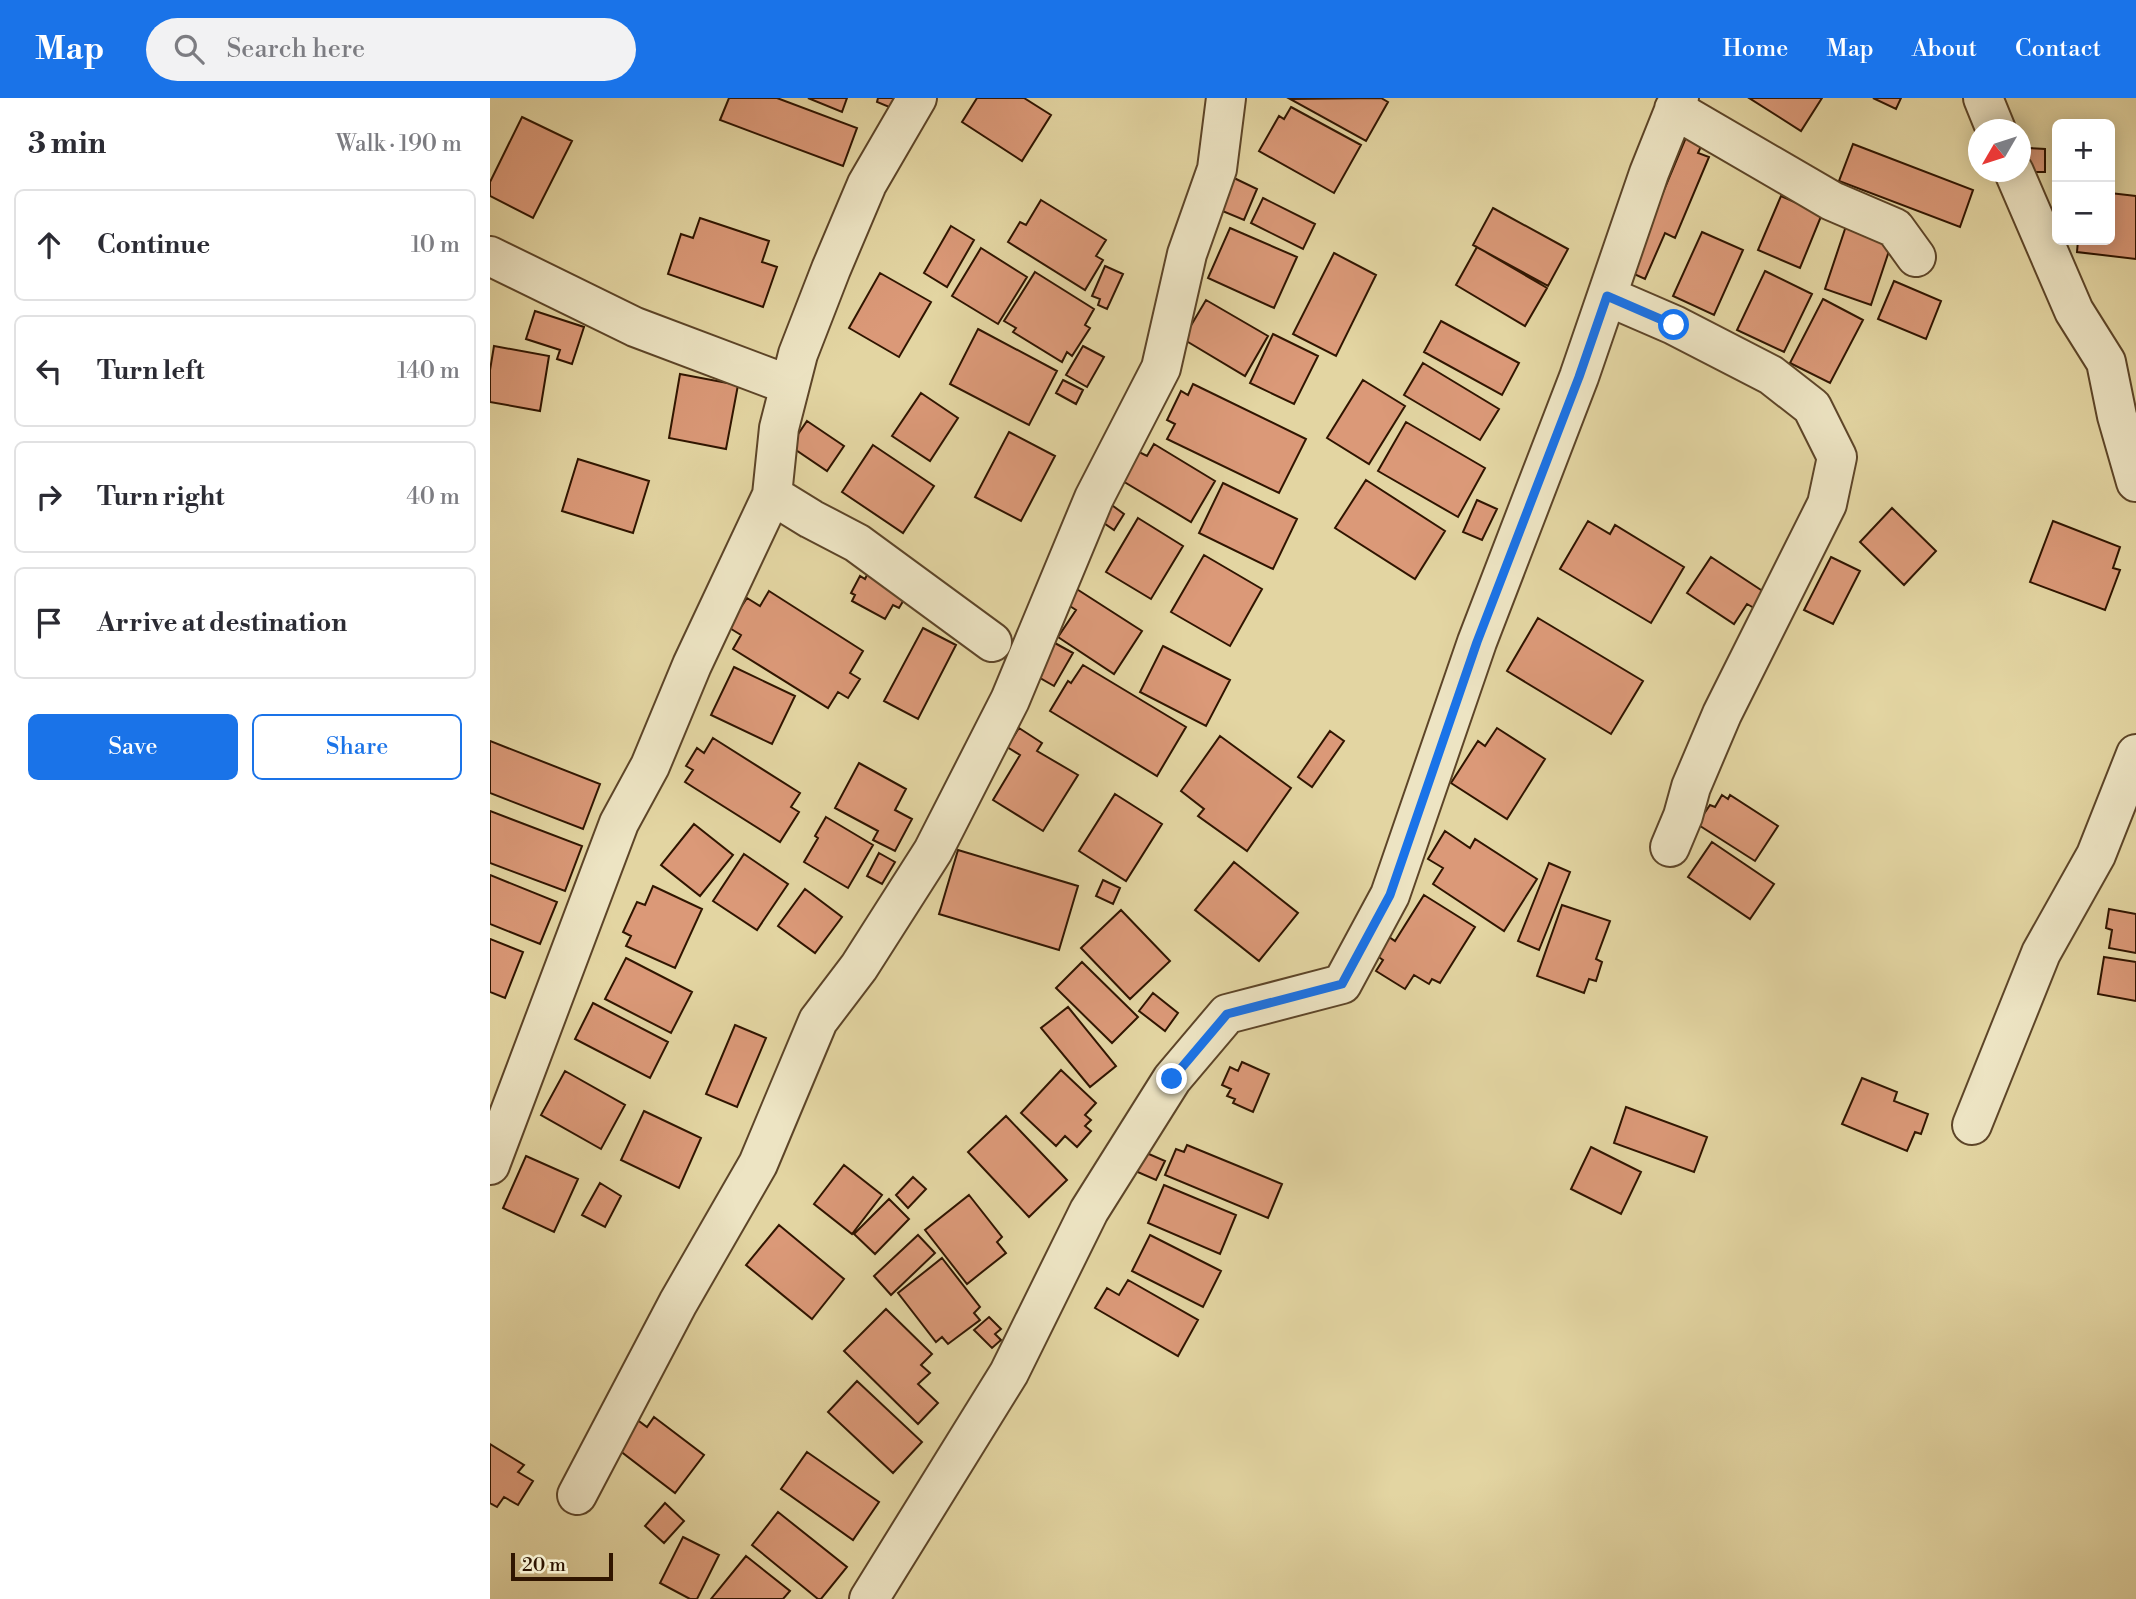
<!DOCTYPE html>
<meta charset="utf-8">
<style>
:root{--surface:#fff;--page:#f2f2f3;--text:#2b2b33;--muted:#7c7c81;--line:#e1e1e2;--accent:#1a73e8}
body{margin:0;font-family:"Libre Bodoni",serif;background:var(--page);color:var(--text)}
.controls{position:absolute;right:21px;top:21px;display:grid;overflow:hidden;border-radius:10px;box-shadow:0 4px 18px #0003}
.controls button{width:63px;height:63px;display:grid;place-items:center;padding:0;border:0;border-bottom:2px solid var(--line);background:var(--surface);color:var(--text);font:35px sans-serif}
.compass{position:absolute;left:1478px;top:21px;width:63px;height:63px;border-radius:50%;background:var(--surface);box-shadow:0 4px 18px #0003;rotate:231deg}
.scale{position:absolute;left:21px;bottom:18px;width:102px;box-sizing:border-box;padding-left:7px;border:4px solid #301500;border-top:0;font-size:19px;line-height:24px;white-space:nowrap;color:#301500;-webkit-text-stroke:5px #ede4c3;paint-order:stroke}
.stop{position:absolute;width:21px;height:21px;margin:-16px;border:5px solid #1a73e8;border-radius:50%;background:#fff}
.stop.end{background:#1a73e8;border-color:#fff;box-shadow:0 2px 7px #0008}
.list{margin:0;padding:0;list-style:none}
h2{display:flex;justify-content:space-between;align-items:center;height:91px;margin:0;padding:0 28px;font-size:30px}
h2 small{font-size:23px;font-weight:400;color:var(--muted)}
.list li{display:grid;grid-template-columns:46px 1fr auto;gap:21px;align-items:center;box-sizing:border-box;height:112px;margin:0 14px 14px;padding:0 14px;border:2px solid var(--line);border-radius:10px}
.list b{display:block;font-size:26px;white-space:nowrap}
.list em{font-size:23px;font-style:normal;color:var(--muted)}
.actions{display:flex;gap:14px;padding:21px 28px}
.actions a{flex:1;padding:16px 0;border:2px solid var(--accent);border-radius:10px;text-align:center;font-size:24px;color:var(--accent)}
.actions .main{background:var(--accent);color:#fff}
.icon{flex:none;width:38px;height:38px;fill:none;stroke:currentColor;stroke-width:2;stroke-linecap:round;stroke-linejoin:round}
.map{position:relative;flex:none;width:1646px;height:1501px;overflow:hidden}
header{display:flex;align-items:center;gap:42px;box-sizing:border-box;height:98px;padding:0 35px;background:var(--accent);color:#fff}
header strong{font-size:33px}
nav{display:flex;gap:38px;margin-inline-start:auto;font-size:24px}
.search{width:490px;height:63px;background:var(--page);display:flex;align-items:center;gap:18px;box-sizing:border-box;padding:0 24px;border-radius:38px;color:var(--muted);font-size:26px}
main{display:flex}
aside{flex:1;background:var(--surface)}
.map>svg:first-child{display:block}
</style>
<header>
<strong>Map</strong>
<div class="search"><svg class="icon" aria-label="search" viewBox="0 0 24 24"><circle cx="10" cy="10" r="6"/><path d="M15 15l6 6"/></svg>Search here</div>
<nav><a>Home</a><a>Map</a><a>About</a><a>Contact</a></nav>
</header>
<main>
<aside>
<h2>3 min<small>Walk · 190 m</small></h2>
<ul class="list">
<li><svg class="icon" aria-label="ahead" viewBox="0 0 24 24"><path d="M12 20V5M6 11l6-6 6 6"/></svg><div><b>Continue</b></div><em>10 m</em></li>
<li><svg class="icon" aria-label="left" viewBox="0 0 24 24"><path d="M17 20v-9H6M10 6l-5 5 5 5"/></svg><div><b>Turn left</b></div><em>140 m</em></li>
<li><svg class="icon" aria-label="right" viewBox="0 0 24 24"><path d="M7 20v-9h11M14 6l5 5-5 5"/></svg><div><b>Turn right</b></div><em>40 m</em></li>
<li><svg class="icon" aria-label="arrive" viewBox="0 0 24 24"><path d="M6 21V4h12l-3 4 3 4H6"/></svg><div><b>Arrive at destination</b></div></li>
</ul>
<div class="actions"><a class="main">Save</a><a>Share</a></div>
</aside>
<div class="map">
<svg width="1646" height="1501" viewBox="0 0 1646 1501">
<rect width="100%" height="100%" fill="#e3d5a2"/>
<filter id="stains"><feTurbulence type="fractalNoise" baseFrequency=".00286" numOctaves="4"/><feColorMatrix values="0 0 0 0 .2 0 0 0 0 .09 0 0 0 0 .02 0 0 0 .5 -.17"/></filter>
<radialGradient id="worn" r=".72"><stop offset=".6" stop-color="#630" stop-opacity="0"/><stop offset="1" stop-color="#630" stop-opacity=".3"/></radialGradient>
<path fill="#db9978" stroke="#301500" stroke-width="2" d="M239,0H287L367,30L353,68L230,22Z
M318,0H357L352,14Z
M388,0H408L404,11L387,4Z
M487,0H534L561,17L532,63L472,24Z
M891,0L898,4L876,43L800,1Z
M1259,0H1332L1311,33Z
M1383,0H1411L1406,11Z
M801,9L871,47L844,95L769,53L789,18L794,21Z
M32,19L82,43L43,120L0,98V84Z
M1197,37L1213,44L1208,55L1219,59L1185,140L1175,135L1155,181L1133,171L1161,123Z
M1363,46L1483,92L1470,129L1349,83Z
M1539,50L1555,51V74H1539Z
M744,80L767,91L754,122L730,112Z
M1620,95L1646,98V161L1587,154L1588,142H1620Z
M1291,98L1332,116L1310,170L1268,152Z
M773,100L825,126L813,151L761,125Z
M551,102L616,142L606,158L613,162L595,192L518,144L530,124L536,127Z
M1003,110L1078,151L1058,188L983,147Z
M210,120L279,143L272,164L287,169L273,209L178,176L191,136L203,140Z
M461,128L484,142L457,189L434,175Z
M1356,128L1402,144L1381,207L1335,191Z
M740,130L807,159L784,210L718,180Z
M1212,134L1253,152L1224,217L1183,198Z
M987,149L1057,190L1035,228L966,187Z
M491,150L537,179L508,226L462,198Z
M844,155L886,177L846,258L803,236Z
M615,168L633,176L617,211L608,207L610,201L602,198Z
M1275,173L1322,196L1294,254L1247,232Z
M545,174L604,211L595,227L600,230L582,258L577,254L572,264L523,234L526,230L514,223Z
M390,175L441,204L409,259L359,230Z
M1404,183L1451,203L1436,241L1388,221Z
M1333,201L1373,222L1340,285L1300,265Z
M716,202L778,238L755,278L693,241Z
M45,213L94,229L82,266L67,261L70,252L36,241Z
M951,223L1029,265L1012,297L934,254Z
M488,231L567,273L539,327L460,286Z
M783,236L828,258L804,306L760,285Z
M4,248L59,258L50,313L0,304V272Z
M593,248L614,259L597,289L576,277Z
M933,265L1009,311L990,342L914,297Z
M190,276L248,287L236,351L179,340Z
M573,282L593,292L586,306L566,295Z
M873,282L915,308L879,366L837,340Z
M703,286L816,341L789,395L677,341L685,326L677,322L691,293L698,297Z
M431,295L468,320L440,363L402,338Z
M317,323L354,348L337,373L300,348Z
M916,324L995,370L968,419L888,373Z
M519,334L565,358L531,423L485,399Z
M664,346L725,383L701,424L626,379L643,351L657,358Z
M383,347L444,388L413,435L352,394Z
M88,361L159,383L143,435L72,413Z
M876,382L955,433L925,481L845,430Z
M733,385L807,421L783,471L709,435Z
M987,402L1007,411L992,442L973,434Z
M619,405L634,416L624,432L608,421Z
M1402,410L1446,453L1414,487L1370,444Z
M648,420L693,448L661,501L616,474Z
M1098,423L1120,436L1125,427L1194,469L1161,525L1070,471Z
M1563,423L1630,449L1623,470L1630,472L1615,512L1540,484Z
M714,457L772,491L740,548L681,514Z
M1221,459L1274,494L1264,510L1257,506L1244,526L1197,495Z
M1341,459L1370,473L1343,526L1314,512Z
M379,473L418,495L409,510L403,507L395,521L362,503L365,497L361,495L370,478L375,481Z
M582,488L652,533L624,576L568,539L586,512L572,503Z
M279,493L373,553L360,575L370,581L358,600L348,594L338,610L243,551L251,537L238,529L257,500L270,508Z
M1048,520L1153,583L1121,636L1017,573Z
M433,530L466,547L428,621L394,603Z
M563,544L583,555L564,588L545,577Z
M673,548L740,582L716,628L650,594Z
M593,567L696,629L667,678L560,613L578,583L581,585Z
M244,569L305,598L282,646L221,617Z
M529,630L552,645L547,653L588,677L553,733L503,702L530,657L517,649Z
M1007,630L1055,661L1017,721L961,685L988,643L995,648Z
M840,633L854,643L822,689L808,679Z
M730,638L801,690L757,753L708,718L714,711L691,693Z
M223,640L310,695L301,709L309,714L290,744L195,684L203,672L196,668L207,650L214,655Z
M0,643L110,686L93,731L0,695Z
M369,665L416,691L405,712L422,721L405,753L383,742L388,733L345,710Z
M625,696L672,726L636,783L589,753Z
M1232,697L1238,701L1240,697L1288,728L1265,763L1207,726L1220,707L1225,709Z
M0,713L92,748L75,793L0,765Z
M336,719L383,747L358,790L314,764L328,740L325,738Z
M204,726L243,757L210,798L171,767Z
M955,733L980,750L985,741L1047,781L1014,833L943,786L953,770L938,761Z
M1222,744L1284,786L1260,821L1198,779Z
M468,752L588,788L569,852L449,816Z
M389,755L405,764L392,786L377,778Z
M254,756L298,786L267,832L223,803Z
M744,764L808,815L769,863L705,812Z
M1059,765L1080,774L1049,852L1028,843Z
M0,777L67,804L50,846L0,826Z
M613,782L630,790L623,806L606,798Z
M163,788L212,811L185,870L136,848L141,838L133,834L147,804L155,807Z
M315,791L352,819L325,855L288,828Z
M934,797L985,829L950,885L942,881L939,886L924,877L915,891L886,873L893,862L884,856L896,837L905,843Z
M1072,807L1120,823L1106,861L1112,864L1106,883L1099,881L1094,895L1047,878Z
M1619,811L1646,816V855L1619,850L1622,832L1616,830Z
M631,812L680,863L640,901L591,850Z
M0,841L33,854L15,900L0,894Z
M1614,859L1646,864V903L1608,896Z
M136,860L202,894L181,935L115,901Z
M592,864L648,919L622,945L566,890Z
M663,895L688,915L675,933L649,913Z
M103,905L178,944L160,980L85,941Z
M578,909L626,968L600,989L551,930Z
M245,927L276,940L247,1009L216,996Z
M752,964L779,976L763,1014L743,1005L745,1001L737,998L741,991L732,987L740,969L748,973Z
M571,972L606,1005L595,1017L601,1022L595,1028L601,1033L587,1049L575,1038L566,1048L531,1015Z
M75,973L135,1007L111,1051L51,1017Z
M1372,980L1407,994L1404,1003L1438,1016L1431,1036L1425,1034L1417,1053L1352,1026Z
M1136,1009L1217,1039L1204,1074L1124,1045Z
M154,1013L211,1040L189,1090L131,1062Z
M516,1018L577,1082L539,1119L478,1054Z
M697,1047L792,1086L778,1120L675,1077L686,1051L694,1054Z
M1101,1049L1151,1074L1131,1116L1081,1091Z
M652,1053L675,1063L666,1082L643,1072Z
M36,1058L88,1081L64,1134L13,1110Z
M354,1067L392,1097L362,1136L324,1106Z
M423,1079L436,1091L418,1110L406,1097Z
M110,1085L131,1098L115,1129L92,1117Z
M674,1087L746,1117L730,1156L658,1125Z
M479,1097L512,1139L507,1144L516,1155L477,1186L435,1132Z
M399,1101L419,1121L385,1156L364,1136Z
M289,1127L354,1181L322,1221L256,1167Z
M428,1137L445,1155L401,1197L384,1178Z
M660,1137L731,1173L713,1209L642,1173Z
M452,1160L490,1209L484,1215L490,1222L458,1246L452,1239L446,1244L408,1195Z
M638,1182L708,1222L688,1258L605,1210L617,1190L629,1197Z
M396,1211L442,1256L431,1267L440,1275L428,1286L448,1305L428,1326L354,1253Z
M499,1219L511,1231L505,1236L511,1242L502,1250L484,1232Z
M367,1283L432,1344L403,1375L338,1314Z
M164,1319L214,1357L185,1395L125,1349L146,1321L157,1329Z
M0,1346L34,1367L28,1374L43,1383L28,1407L14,1399L7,1409L0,1405Z
M317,1354L389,1404L363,1442L291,1391Z
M175,1405L194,1423L174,1445L155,1428Z
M288,1414L357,1469L331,1501H328L262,1447Z
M193,1439L229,1457L207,1501H200L170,1485Z
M256,1458L300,1493L293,1501H221Z"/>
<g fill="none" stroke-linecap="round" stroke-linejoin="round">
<g stroke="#5d4528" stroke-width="42">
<path id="minor" d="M1493,0L1506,32
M1184,11L1342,103L1405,130L1426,159
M1524,74L1584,213L1616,264L1627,318L1646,384
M0,158L145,229L299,287
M1117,198L1184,227L1281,277L1322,309L1347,359L1337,406L1232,616L1201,689L1193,718L1180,749
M282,397L321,421L367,445L502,544
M1482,1027L1551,855L1606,757L1646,656
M0,1067L129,725L160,668L202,567L282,397L289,330L308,256L341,171L377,86L427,0
M87,1397L188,1205L268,1066L328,923L369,869L443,753L520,602L604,400L671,270L697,156L727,71L736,0
M379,1501L519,1275L599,1113L682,981L737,916L852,886L900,797L987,544L1089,279L1159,75L1189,0"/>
</g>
<use href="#minor" stroke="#ede4c3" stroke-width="38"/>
</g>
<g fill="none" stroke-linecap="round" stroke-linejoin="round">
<path stroke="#1a73e8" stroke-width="9" d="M682,981L737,916L852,886L900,797L987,544L1089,279L1117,198L1184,227"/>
</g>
<rect width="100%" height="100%" filter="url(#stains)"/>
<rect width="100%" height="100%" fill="url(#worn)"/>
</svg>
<div class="controls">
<button>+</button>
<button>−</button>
</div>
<svg class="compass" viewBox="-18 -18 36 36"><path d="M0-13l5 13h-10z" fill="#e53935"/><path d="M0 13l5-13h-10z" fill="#7c7c81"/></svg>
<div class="scale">20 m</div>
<div class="stop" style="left:1184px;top:227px"></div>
<div class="stop end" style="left:682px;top:981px"></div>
</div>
</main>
